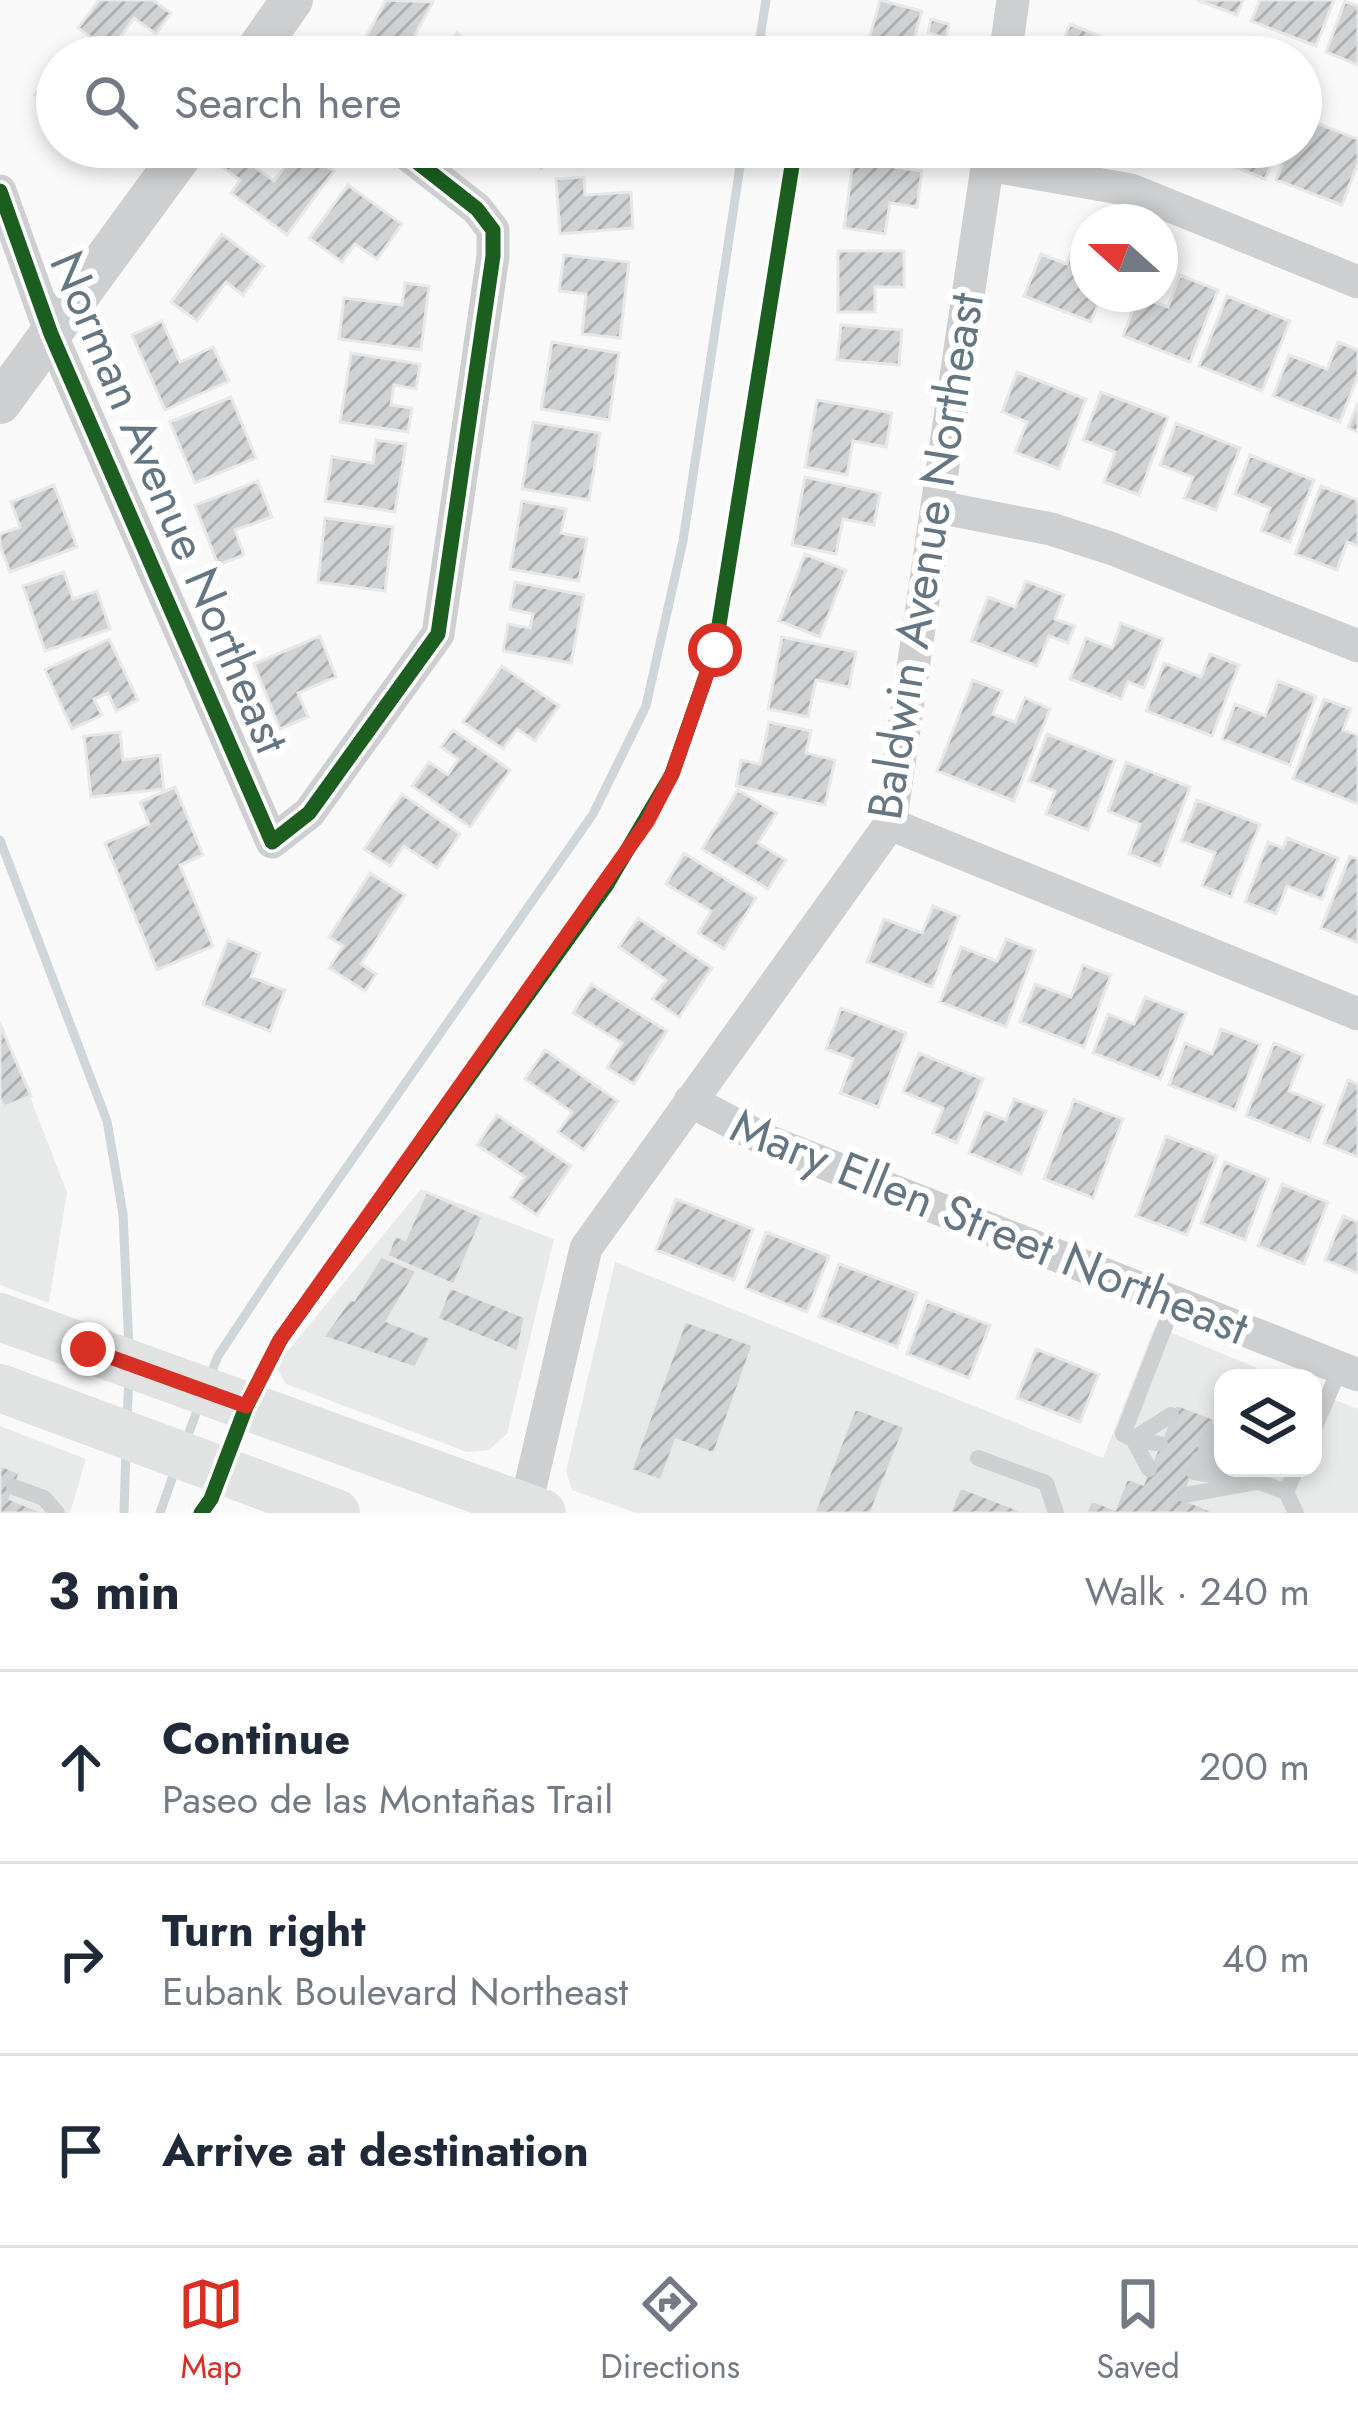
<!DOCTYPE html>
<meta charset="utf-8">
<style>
:root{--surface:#fff;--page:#f6f6f7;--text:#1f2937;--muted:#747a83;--line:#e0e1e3;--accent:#d93025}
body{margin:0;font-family:Jost,sans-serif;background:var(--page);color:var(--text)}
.controls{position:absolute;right:36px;bottom:36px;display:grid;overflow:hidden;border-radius:24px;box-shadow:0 6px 18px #0003}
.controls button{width:108px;height:108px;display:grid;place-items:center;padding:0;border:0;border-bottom:3px solid var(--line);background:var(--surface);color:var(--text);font:60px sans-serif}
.compass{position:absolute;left:1070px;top:204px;width:108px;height:108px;border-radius:50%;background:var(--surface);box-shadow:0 6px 18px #0003;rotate:291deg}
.stop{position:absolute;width:36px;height:36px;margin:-27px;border:9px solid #d93025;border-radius:50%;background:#fff}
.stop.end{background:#d93025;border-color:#fff;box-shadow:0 3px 12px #0008}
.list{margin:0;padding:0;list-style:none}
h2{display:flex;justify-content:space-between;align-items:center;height:156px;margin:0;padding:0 48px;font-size:51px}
h2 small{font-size:39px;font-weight:400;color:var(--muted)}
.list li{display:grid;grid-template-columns:78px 1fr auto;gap:36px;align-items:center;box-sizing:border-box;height:192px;padding:0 48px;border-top:3px solid var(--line)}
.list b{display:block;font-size:45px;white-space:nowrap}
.list p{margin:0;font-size:39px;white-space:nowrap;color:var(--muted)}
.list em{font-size:39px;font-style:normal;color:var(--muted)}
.icon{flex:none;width:66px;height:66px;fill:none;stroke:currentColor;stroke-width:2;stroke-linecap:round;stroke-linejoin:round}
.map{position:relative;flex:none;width:1358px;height:1513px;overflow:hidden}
.search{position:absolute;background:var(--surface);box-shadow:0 6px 18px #0003;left:36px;right:36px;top:36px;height:132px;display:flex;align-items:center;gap:30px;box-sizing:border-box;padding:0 42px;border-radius:66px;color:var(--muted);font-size:45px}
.sheet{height:732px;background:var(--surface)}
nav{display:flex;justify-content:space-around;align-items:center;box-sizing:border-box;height:168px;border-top:3px solid var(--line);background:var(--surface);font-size:33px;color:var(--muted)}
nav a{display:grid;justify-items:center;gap:6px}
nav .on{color:var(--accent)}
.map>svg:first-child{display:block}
</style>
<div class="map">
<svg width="1358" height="1513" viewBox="0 0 1358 1513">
<defs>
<pattern id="building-hatch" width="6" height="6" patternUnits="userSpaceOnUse" patternTransform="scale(3)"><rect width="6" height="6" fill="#d0d2d3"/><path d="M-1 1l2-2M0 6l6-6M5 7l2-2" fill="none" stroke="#acafb1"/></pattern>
</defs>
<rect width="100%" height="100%" fill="#f9f9f9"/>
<path fill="#e8e9e9" d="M0,1020L67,1192L49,1303L0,1285Z
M421,1189L554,1239L507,1434L489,1450L467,1452L286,1384L278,1370L283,1357Z
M615,1262L1103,1458L1155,1326L1282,1378H1223V1468H1313V1391L1358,1409V1513H636L572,1490L566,1471Z
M0,1426L86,1459L70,1513H0Z"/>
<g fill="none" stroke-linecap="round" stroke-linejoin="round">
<path stroke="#ced6d9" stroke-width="9" d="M757,57L766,0
M0,840L107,1121L123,1214L129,1348
M210,1376L218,1356L273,1273L593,814L646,706L683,541L743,147
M127,1420L129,1376
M185,1443L200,1403
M124,1513L126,1448
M160,1513L175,1470"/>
</g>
<path fill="url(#building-hatch)" stroke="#e8e8e8" stroke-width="3" d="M99,0H153L171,13L156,34L134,18L110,51L78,28Z
M386,0L433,2L403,57H386L362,44Z
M880,0L922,11L909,57H864Z
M1197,0H1243L1237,15Z
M1260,0H1334L1316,46L1251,21Z
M1345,1L1358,6V65L1326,52Z
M931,19L949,24L946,38L928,33Z
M1070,24L1134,50L1131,57H1057Z
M457,33L487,57H439Z
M78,44L93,57H68Z
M57,70V114L35,95Z
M1301,117L1358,139V163L1342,205L1276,180L1289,147H1301Z
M300,147L334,171L287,235L231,193L240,180L222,167L233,151L274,181Z
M523,147H564L541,168Z
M854,147H900L899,154Z
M1243,147H1278L1265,179L1235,167Z
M853,161L922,171L917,207L890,203L885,234L844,228Z
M584,177L585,195L631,192L633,228L560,234L556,179Z
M348,185L402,224L377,259L355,244L342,262L309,238Z
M222,234L264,266L243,295L226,282L197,321L171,302Z
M1076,240L1088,245V294H1102L1091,322L1024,296L1041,254L1067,264Z
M838,251H904V287H875V312H838Z
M564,255L629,262L620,338L582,334L586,294L559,291Z
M1180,275L1218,290L1190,362L1123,336L1138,296L1168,307Z
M405,283L429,286L421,350L339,339L344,298L402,305Z
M1227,296L1290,321L1262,391L1199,366Z
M162,321L180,362L213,347L229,381L165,410L132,335Z
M841,325L902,330L899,365L837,360Z
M552,342L619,353L609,420L541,409Z
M1338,342L1358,350V375L1340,422L1273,396L1289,355L1327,369Z
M351,353L420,364L416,389L394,385L391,405L412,408L408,432L340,422Z
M1017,372L1086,399L1059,469L1015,452L1027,422L1002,412Z
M1101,392L1168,417L1139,495L1104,482L1115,452L1083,440Z
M231,397L256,458L195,483L170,422Z
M817,400L892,413L886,447L853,441L847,475L805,467Z
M1358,402V432L1348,428Z
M533,422L600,433L589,500L522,489Z
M1176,423L1240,448L1216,510L1184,498L1193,477L1160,465Z
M376,440L406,444L395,512L325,501L332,457L373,463Z
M1250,455L1314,480L1290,542L1261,531L1270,508L1235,494Z
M805,477L880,493L874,525L843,519L836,554L792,545Z
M258,481L272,517L235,530L244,555L218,565L195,505Z
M54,485L77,547L10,572L0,546V534L20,527L11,502Z
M1321,486L1358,500V546L1347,542L1337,570L1295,554Z
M522,501L566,509L561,533L587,538L579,581L510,569Z
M325,518L393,527L385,591L318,582Z
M805,554L846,570L820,637L779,621Z
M64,572L73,599L97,591L110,629L45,651L23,586Z
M1026,581L1064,595L1055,619L1075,626L1068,643L1049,636L1037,666L971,641L988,597L1015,607Z
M515,582L584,595L571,663L503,651L508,624L530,628L533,614L510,609Z
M1121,623L1163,639L1144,688L1128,682L1121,699L1070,679L1086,638L1112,648Z
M320,636L336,677L298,693L308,717L280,729L254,664Z
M782,637L856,652L849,687L816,680L808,717L768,709Z
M109,639L138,700L116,711L108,693L94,699L102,715L72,729L45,670Z
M1210,654L1239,665L1212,736L1146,711L1164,663L1201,677Z
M502,666L559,706L535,741L517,729L503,749L463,722Z
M973,680L1002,691L993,714L1015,722L1025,698L1050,709L1014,801L937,771Z
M1278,681L1316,696L1290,765L1222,739L1235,704L1265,716Z
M1324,699L1351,709L1343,730L1358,735V804L1293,779Z
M769,722L811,731L806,753L835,760L825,805L736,786L741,760L760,764Z
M453,730L510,770L470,827L412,786L429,762L448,775L458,759L441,747Z
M120,732L123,760L160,755L164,789L91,797L84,736Z
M1047,734L1115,760L1088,830L1046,814L1055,791L1029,781Z
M1126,762L1190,787L1160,866L1129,854L1140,824L1108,811Z
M175,787L203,855L180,865L213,946L157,970L105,843L149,824L140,802Z
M738,790L777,813L758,843L786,860L768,889L702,849Z
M402,794L460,834L437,868L404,846L390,866L364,849Z
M1197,800L1260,824L1231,897L1202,886L1215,853L1181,841Z
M1287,838L1338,858L1322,899L1287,886L1276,914L1245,902L1268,842L1283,848Z
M684,853L756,898L724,949L698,933L711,911L666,884Z
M1350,856L1358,859V943L1321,928Z
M370,873L405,895L361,964L376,974L365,991L329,968L343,946L329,937Z
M933,906L959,916L932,987L867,962L884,919L922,933Z
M638,918L712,968L679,1017L652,999L666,980L619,947Z
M1006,939L1035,950L1006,1027L940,1002L961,947L997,961Z
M228,940L260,953L251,977L285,990L270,1031L203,1005Z
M1083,965L1111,975L1084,1047L1020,1022L1035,984L1071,997Z
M591,984L667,1031L634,1084L607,1068L622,1043L573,1013Z
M1145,997L1186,1013L1160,1079L1093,1053L1108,1014L1134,1024Z
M841,1008L906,1033L878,1107L840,1093L853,1059L826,1049Z
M0,1024L31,1096L4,1107L0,1099Z
M1221,1029L1260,1044L1235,1110L1169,1085L1185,1043L1212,1054Z
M1274,1043L1303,1055L1289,1091L1324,1105L1310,1141L1246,1116Z
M545,1050L618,1101L584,1150L558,1132L572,1112L525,1079Z
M919,1053L983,1079L957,1143L933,1133L943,1108L903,1092Z
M1348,1080L1358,1084V1157L1324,1144Z
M1014,1099L1046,1111L1021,1174L969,1153L985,1112L1006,1120Z
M1074,1100L1123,1119L1093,1198L1044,1179Z
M497,1115L571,1166L537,1215L511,1198L525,1177L477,1145Z
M1166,1136L1217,1156L1187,1235L1136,1216Z
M1225,1162L1268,1179L1245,1240L1201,1223Z
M1282,1184L1328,1202L1304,1264L1258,1246Z
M426,1192L483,1217L454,1285L387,1256L395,1235L405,1240Z
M676,1199L753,1229L734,1280L656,1250Z
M1343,1216L1358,1222V1273L1325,1260Z
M766,1232L829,1256L807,1312L745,1288Z
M381,1256L417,1271L387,1321L431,1338L415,1368L323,1337L350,1299L354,1300Z
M839,1264L917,1293L897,1347L819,1317Z
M450,1287L525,1317L518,1352L437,1319Z
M927,1301L990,1325L969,1378L907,1354Z
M685,1321L753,1345L714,1454L676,1440L661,1481L631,1470Z
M1036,1349L1099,1374L1080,1422L1017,1398Z
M1176,1404L1215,1419L1183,1499L1217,1513H1086L1091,1500L1115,1509L1127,1478L1143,1484Z
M855,1408L905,1427L871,1513H814Z
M0,1465L20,1473L10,1499L45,1513H0Z
M960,1487L1025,1512L1024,1513H950Z"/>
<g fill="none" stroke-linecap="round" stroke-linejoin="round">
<path stroke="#cecfd0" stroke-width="16" d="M1210,1431L1223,1444
M1313,1431L1340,1368
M1133,1439L1171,1415
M1133,1439L1160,1444
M1205,1444L1223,1457
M978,1458L1046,1483L1056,1513
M1199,1459L1223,1468
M1223,1468L1286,1492L1296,1513
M1149,1469L1133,1439L1123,1434L1174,1303
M1194,1472L1233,1478
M14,1487L44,1498L57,1513
M1286,1492L1297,1468
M1185,1495L1257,1482"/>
<path stroke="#cecfd0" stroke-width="33" d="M1005,57L1013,0
M988,165L1131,190L1358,282
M0,191L51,334L272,842L309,813L438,634L493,256V230L477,209L398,147
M938,507L1051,529L1113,549L1358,646
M890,824L1358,1014
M690,1101L768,1141L1358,1375
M524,1513L586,1248L890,824L990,147"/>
<path stroke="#cecfd0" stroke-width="42" d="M252,57L292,0
M0,403L187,147"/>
<path stroke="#e1e2e2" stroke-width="48" d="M0,1317L542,1513
M0,1388L336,1513"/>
<g stroke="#fff" stroke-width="22">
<path id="cycleway" d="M0,191L51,334L272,842L309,813L438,634L493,256V230L477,209L398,147
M201,1513L211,1499L246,1407L280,1340L606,886L672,774L715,650L795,147"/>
</g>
<use href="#cycleway" stroke="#1b5e20" stroke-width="15"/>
</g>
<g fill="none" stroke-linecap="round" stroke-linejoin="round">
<path stroke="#d93025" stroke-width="15" d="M88,1349L246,1406L280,1340L647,822L672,774L715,650"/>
</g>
<g text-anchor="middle" stroke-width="12" stroke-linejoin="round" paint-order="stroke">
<g font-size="48" fill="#657683" stroke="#fff">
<text transform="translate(170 502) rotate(67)" y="17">Norman Avenue Northeast</text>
<text transform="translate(925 556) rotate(-81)" y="17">Baldwin Avenue Northeast</text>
<text transform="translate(990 1226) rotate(22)" y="17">Mary Ellen Street Northeast</text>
</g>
</g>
</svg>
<div class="controls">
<button><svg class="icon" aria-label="layers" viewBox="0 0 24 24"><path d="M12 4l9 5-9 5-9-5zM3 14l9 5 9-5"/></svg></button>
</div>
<svg class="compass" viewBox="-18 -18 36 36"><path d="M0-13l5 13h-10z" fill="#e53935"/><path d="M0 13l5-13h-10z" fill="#747a83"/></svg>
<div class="stop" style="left:715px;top:650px"></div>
<div class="stop end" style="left:88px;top:1349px"></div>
<div class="search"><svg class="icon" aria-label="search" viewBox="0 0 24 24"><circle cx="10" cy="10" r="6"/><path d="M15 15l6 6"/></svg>Search here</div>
</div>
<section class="sheet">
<h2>3 min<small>Walk · 240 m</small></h2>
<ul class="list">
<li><svg class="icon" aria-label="ahead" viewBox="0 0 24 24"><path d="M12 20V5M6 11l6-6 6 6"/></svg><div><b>Continue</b><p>Paseo de las Montañas Trail</p></div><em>200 m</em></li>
<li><svg class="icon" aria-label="right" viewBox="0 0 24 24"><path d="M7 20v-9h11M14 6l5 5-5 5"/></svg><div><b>Turn right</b><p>Eubank Boulevard Northeast</p></div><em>40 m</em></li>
<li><svg class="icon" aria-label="arrive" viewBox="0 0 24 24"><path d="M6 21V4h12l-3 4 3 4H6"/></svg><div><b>Arrive at destination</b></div></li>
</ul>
</section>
<nav>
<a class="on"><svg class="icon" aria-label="map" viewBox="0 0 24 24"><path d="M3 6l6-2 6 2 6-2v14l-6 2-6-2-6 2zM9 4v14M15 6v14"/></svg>Map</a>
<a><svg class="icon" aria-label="directions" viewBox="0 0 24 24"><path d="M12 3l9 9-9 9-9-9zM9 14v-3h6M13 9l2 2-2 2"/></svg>Directions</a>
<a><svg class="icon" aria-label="saved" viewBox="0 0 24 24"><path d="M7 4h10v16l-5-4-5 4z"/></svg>Saved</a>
</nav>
